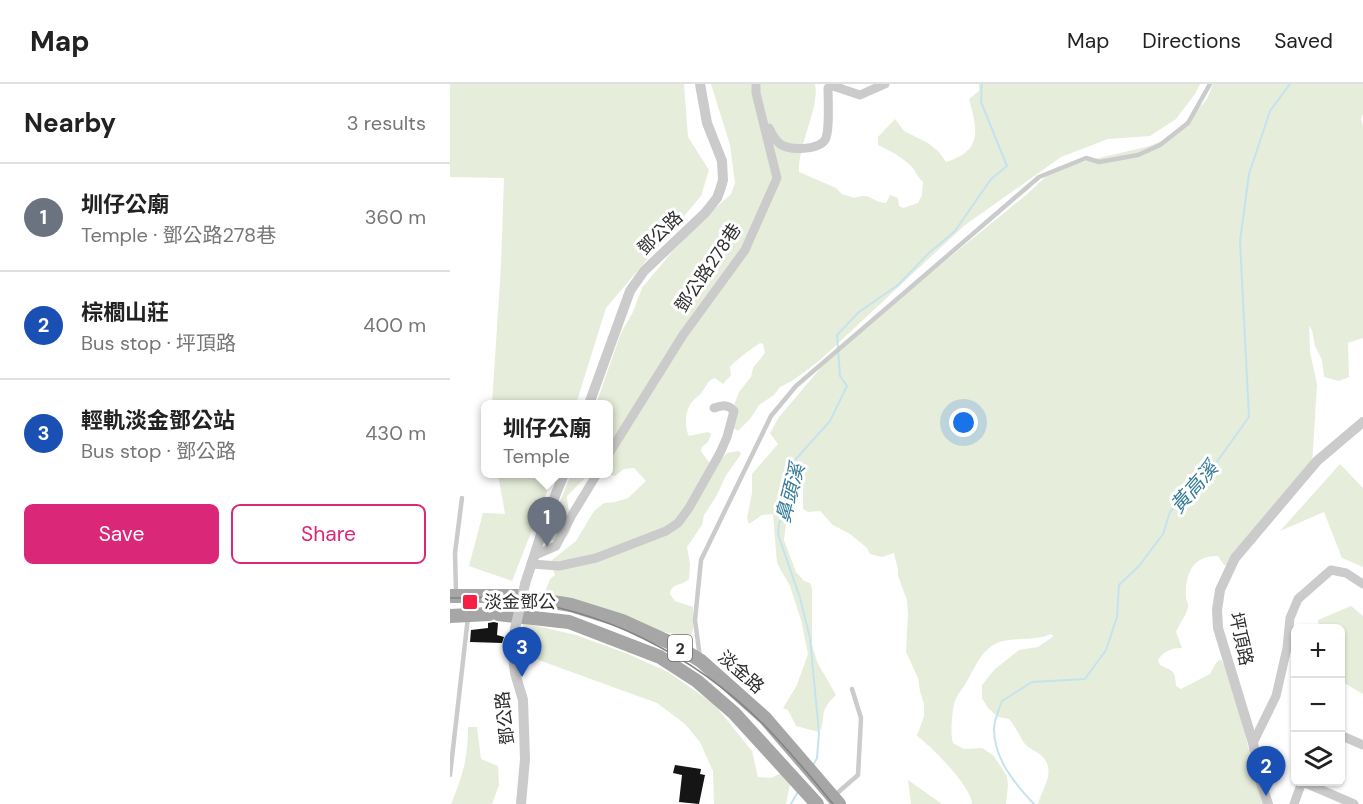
<!DOCTYPE html>
<meta charset="utf-8">
<style>
:root{--surface:#fff;--page:#f6f6f6;--text:#222;--muted:#767676;--line:#e0e0e0;--accent:#db2777}
body{margin:0;font-family:"DM Sans","Noto Sans TC",sans-serif;background:var(--page);color:var(--text)}
.controls{position:absolute;right:18px;bottom:18px;display:grid;overflow:hidden;border-radius:9px;box-shadow:0 2px 4px #0004}
.controls button{width:54px;height:54px;display:grid;place-items:center;padding:0;border:0;border-bottom:2px solid var(--line);background:var(--surface);color:var(--text);font:30px sans-serif}
.you{position:absolute;left:514px;top:339px;width:21px;height:21px;margin:-15px;border:4px solid #fff;border-radius:50%;background:#1a73e8;box-shadow:0 0 0 9px #1a73e833}
.badge{display:grid;place-items:center;width:39px;height:39px;border-radius:50%;background:var(--accent);color:#fff;font-size:20px;font-weight:700}
.pin{position:absolute;translate:-50% -50px;filter:drop-shadow(0 2px 3px #0008)}
.pin::after{content:'';position:absolute;top:32px;width:21px;height:18px;background:inherit;clip-path:polygon(0 0,100% 0,50% 100%)}
.popup{position:absolute;left:31px;top:316px;width:132px;height:78px;box-sizing:border-box;display:grid;place-content:center;border-radius:9px;background:var(--surface);filter:drop-shadow(0 2px 4px #0005);font-size:20px;white-space:nowrap;color:var(--muted)}
.popup b{font-size:22px;color:var(--text)}
.popup::after{content:'';position:absolute;left:50%;top:100%;margin-left:-12px;border:12px solid transparent;border-top-color:var(--surface)}
.list{margin:0;padding:0;list-style:none}
h2{display:flex;justify-content:space-between;align-items:center;height:78px;margin:0;padding:0 24px;font-size:26px}
h2 small{font-size:20px;font-weight:400;color:var(--muted)}
.list li{display:grid;grid-template-columns:39px 1fr auto;gap:18px;align-items:center;box-sizing:border-box;height:108px;padding:0 24px;border-top:2px solid var(--line)}
.list b{display:block;font-size:22px;white-space:nowrap}
.list p{margin:0;font-size:20px;white-space:nowrap;color:var(--muted)}
.list em{font-size:20px;font-style:normal;color:var(--muted)}
.actions{display:flex;gap:12px;padding:18px 24px}
.actions a{flex:1;padding:14px 0;border:2px solid var(--accent);border-radius:9px;text-align:center;font-size:21px;color:var(--accent)}
.actions .main{background:var(--accent);color:#fff}
.icon{flex:none;width:33px;height:33px;fill:none;stroke:currentColor;stroke-width:2;stroke-linecap:round;stroke-linejoin:round}
.map{position:relative;flex:none;width:913px;height:720px;overflow:hidden}
header{display:flex;align-items:center;gap:36px;box-sizing:border-box;height:84px;padding:0 30px;background:var(--surface);border-bottom:2px solid var(--line)}
header strong{font-size:28px}
nav{display:flex;gap:33px;margin-inline-start:auto;font-size:21px}
main{display:flex}
aside{flex:1;background:var(--surface)}
.map>svg:first-child{display:block}
</style>
<header>
<strong>Map</strong>
<nav><a>Map</a><a>Directions</a><a>Saved</a></nav>
</header>
<main>
<aside>
<h2>Nearby<small>3 results</small></h2>
<ul class="list">
<li><span class="badge" style="background:#6b7280">1</span><div><b>圳仔公廟</b><p>Temple · 鄧公路278巷</p></div><em>360 m</em></li>
<li><span class="badge" style="background:#1a4fb4">2</span><div><b>棕櫚山莊</b><p>Bus stop · 坪頂路</p></div><em>400 m</em></li>
<li><span class="badge" style="background:#1a4fb4">3</span><div><b>輕軌淡金鄧公站</b><p>Bus stop · 鄧公路</p></div><em>430 m</em></li>
</ul>
<div class="actions"><a class="main">Save</a><a>Share</a></div>
</aside>
<div class="map">
<svg width="913" height="720" viewBox="0 0 913 720">
<rect width="100%" height="100%" fill="#fff"/>
<path fill="#e6edda" d="M0,0H234L238,53L259,86L251,112L156,224L126,320H42L51,182L54,94L0,93Z
M261,0H365C370,23 348,60 349,88L386,104L392,110L404,114C421,108 421,118 436,119L440,111L448,114L449,122L453,124L468,119L472,111L473,98C467,93 466,87 461,82C452,73 439,66 428,61V53L445,35L454,47L478,59L489,68L496,78C532,67 528,47 519,15L529,7V0H750L745,10L726,35L700,52L658,55L611,73L515,141L369,277L342,297L330,303L324,311L309,321L300,335L288,347L282,343L283,324L289,308L301,293L303,284L315,269L313,260L310,259C302,264 286,276 280,283L281,291L273,300L265,294C257,296 257,302 252,308C249,312 244,315 241,319C235,328 234,343 239,352L258,348L261,350L258,358L252,363L251,367L263,384L277,369L289,367L291,370L275,393L267,411L254,431L252,441L237,463L240,480L239,495C232,502 221,499 220,510L225,517L243,523C243,532 246,545 240,552L213,548L168,529L95,508L100,495L105,491L101,481L102,476L126,457L144,427L154,419L165,418L178,414L196,397L184,384L174,385L165,392L158,390V320H146L171,249L183,228L192,204L221,169L263,126L281,110L285,99L280,61Z
M763,0H913V30L911,35L913,42V254L898,259L899,293L889,297L874,293L872,276L865,262L862,246L859,242L860,268L867,300L862,381L779,481H774L768,472C742,471 735,491 736,513C737,521 738,516 738,523C737,530 729,540 726,548L732,564C721,564 714,567 708,576L710,581C724,588 725,586 726,602L731,605L760,590L766,579L771,575L782,597L812,720H588C593,703 607,686 591,671C586,667 579,665 575,660C569,652 566,643 559,635L548,633L538,624L532,614V601L544,586L569,566L588,563L604,552L600,550C588,557 563,553 550,558C532,564 526,582 517,597C514,604 507,610 505,617C502,625 500,651 503,659L514,665L532,664L543,671L557,692L558,702L556,720H522C522,703 481,662 467,652L474,632V620L470,607L468,594L456,568L458,530L457,516L448,492V486L444,469L432,473L420,470L417,464L400,450L383,441L370,427L358,428L353,425V404L350,397L345,398L340,409L334,456L346,488L354,497L360,499L362,504V560L367,578L386,611C366,629 378,634 369,648L346,642L338,626L333,624L347,601L358,570L351,536L340,502L327,479L323,430L312,431L299,440L297,434L302,409V390L328,360L320,349L329,333L386,266L576,111L602,87L610,83L700,62L723,52L757,15Z
M890,380L913,404V483L892,474L874,428L830,447Z
M48,390H104L62,497L19,482L33,429L55,430Z
M121,390H139L117,412C117,429 130,451 107,458L96,453Z
M901,522L913,532V610L891,597L890,544H869L868,536Z
M73,539L126,551L178,570L218,588L264,620L302,667L308,693L321,694L331,689L340,700L336,720H264L263,687L250,658L235,640L207,619L72,570Z
M18,643H27L31,675L48,682L49,701L42,720H1C13,691 18,674 18,643Z
M458,696L492,720H461Z"/>
<g fill="none" stroke-linecap="round" stroke-linejoin="round">
<path stroke="#c5e3ef" stroke-width="2" d="M362,683L367,674L369,649L360,554L350,514L328,450L329,440L341,411L345,376L380,337L397,302L390,292L387,251L409,228L448,201L479,169L505,147L541,95L557,82L531,18L532,0
M341,720L349,706
M584,720C565,700 544,675 544,645C544,636 549,625 552,617L582,598L635,595L656,566L667,533L669,501L689,482L713,450L720,428L766,379L799,333L790,157L799,90L820,27L840,0"/>
</g>
<path fill="#151515" d="M44,538L48,539L47,551L54,553L52,559L20,558L21,546L38,544V539Z
M225,681L251,685L250,690L255,691L249,720L229,718L232,691L223,689Z"/>
<g fill="none" stroke-linecap="round" stroke-linejoin="round">
<path stroke="#cbcbcb" stroke-width="4.5" d="M6,509L5,469L12,414
M250,574L245,536L251,476L321,332L346,302L589,93L636,74L649,78L688,71L710,61L738,39L760,0
M0,691L18,533
M385,711L408,691L411,634L402,605"/>
<path stroke="#cbcbcb" stroke-width="9" d="M319,44C322,50 325,56 330,60C340,67 368,66 375,56C380,48 378,15 378,4L383,2L410,11L435,0
M158,371L233,251L295,166L327,94L306,9V0
M85,471L106,462L122,431L147,390
M82,480L109,482L146,474L216,447L228,439L239,424L270,369L277,353L284,327C278,320 272,321 264,324
M890,651L913,661
M803,659L826,612L837,564L840,534L848,515L881,486L896,489L913,500
M853,698L904,720
M844,720L852,698"/>
<path stroke="#cbcbcb" stroke-width="10" d="M139,320L180,207L194,187L255,129L267,114L270,106L273,96L272,77L257,39L250,0
M75,500L98,429L114,390
M65,545L62,563L65,589L73,616L75,675L71,720
M818,720L811,699L803,659L768,544L767,526L770,506L785,474L867,377L913,338"/>
<path stroke="#a6a6a6" stroke-width="14" d="M0,512H66L121,521L172,537L225,561L251,577L315,634L389,720
M48,530L119,538L210,573L247,597L284,629L367,720
M0,532L39,530"/>
<path stroke="#838383" stroke-width="1.5" d="M0,514C15,514 31,513 46,514C149,522 244,570 317,644C340,668 362,694 383,720"/>
<path stroke="#cbcbcb" stroke-width="10" d="M65,545L75,500"/>
</g>
<rect fill="#f61f44" stroke="#fff" stroke-width="2" x="12" y="510" width="16" height="16" rx="3"/>
<g text-anchor="middle" stroke-width="6" stroke-linejoin="round" paint-order="stroke">
<rect fill="#fff" stroke="#6d6d6d" stroke-width="1.5" x="218" y="551" width="24" height="26" rx="4.5"/>
<g font-size="16" font-weight="bold" fill="#2e2e2e">
<text x="230" y="570">2</text>
</g>
<g font-size="18" fill="#2e2e2e" stroke="#fff">
<text transform="translate(210 149) rotate(-44)" y="6">鄧公路</text>
<text transform="translate(258 184) rotate(-56)" y="6">鄧公路278巷</text>
<text transform="translate(791 555) rotate(78)" y="6">坪頂路</text>
<text transform="translate(291 588) rotate(41)" y="6">淡金路</text>
<text transform="translate(55 634) rotate(-96)" y="6">鄧公路</text>
</g>
<g font-size="18" fill="#2e2e2e" stroke="#fff" text-anchor="start">
<text x="34" y="524">淡金鄧公</text>
</g>
<g font-size="20" font-style="italic" fill="#347b98" stroke="#fff">
<text transform="translate(744 403) rotate(-49)" y="7">黃高溪</text>
<text transform="translate(340 409) rotate(-75)" y="7">鼻頭溪</text>
</g>
</g>
</svg>
<div class="controls">
<button>+</button>
<button>−</button>
<button><svg class="icon" aria-label="layers" viewBox="0 0 24 24"><path d="M12 4l9 5-9 5-9-5zM3 14l9 5 9-5"/></svg></button>
</div>
<div class="you"></div>
<div class="pin badge" style="left:97px;top:463px;background:#6b7280">1</div>
<div class="popup"><b>圳仔公廟</b>Temple</div>
<div class="pin badge" style="left:816px;top:712px;background:#1a4fb4">2</div>
<div class="pin badge" style="left:72px;top:593px;background:#1a4fb4">3</div>
</div>
</main>
